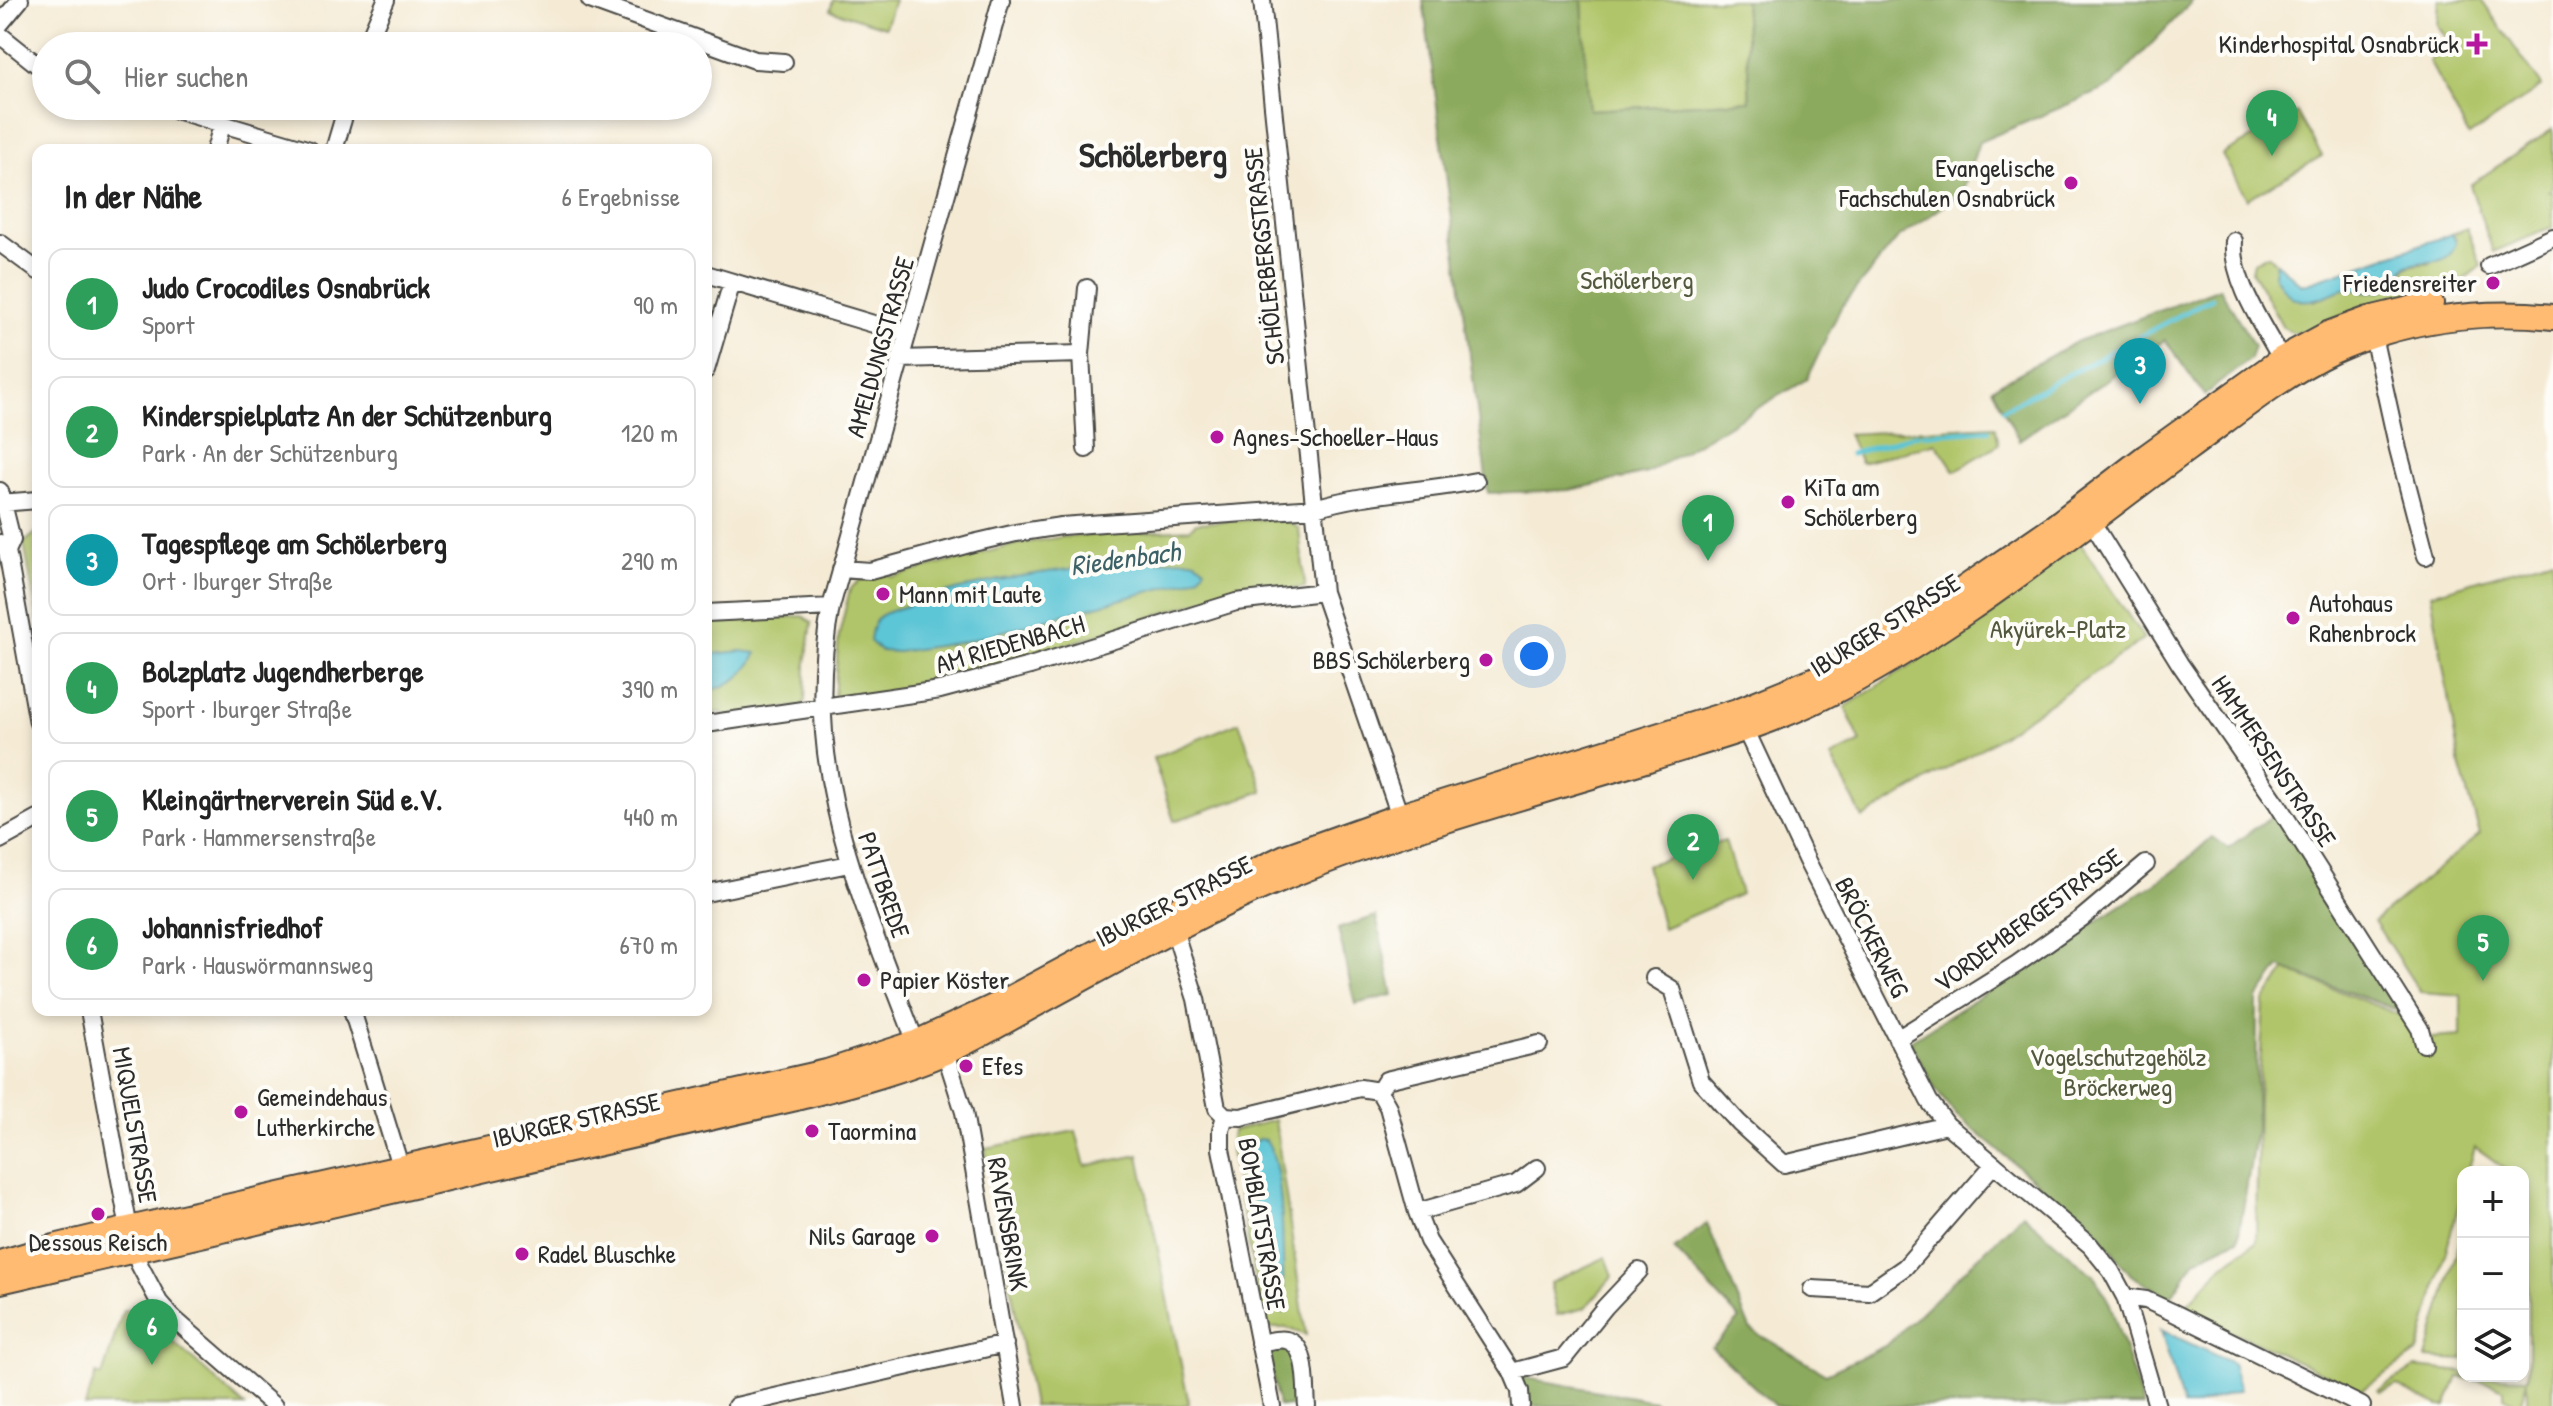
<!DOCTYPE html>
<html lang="de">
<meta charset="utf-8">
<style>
:root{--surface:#fff;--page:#f6f6f6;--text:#222;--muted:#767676;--line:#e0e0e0;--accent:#b5179e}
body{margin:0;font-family:"Patrick Hand",sans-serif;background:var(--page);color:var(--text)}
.controls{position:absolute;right:24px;bottom:24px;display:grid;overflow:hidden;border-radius:16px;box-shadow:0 4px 12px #0003}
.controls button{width:72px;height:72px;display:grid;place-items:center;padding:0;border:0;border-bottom:2px solid var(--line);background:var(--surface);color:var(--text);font:40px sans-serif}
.you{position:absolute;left:1534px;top:656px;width:28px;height:28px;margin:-20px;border:6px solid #fff;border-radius:50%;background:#1a73e8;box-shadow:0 0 0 12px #1a73e833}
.badge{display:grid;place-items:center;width:52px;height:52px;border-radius:50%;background:var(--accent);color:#fff;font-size:26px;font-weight:700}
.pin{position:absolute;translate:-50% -66px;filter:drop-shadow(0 2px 4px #0008)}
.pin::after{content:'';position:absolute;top:42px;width:28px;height:24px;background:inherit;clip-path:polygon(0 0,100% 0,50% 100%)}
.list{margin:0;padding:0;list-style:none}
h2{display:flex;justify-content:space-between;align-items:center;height:104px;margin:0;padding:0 32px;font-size:34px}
h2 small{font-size:26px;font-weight:400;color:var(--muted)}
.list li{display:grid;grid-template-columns:52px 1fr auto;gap:24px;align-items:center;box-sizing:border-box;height:112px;margin:0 16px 16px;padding:0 16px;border:2px solid var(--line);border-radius:16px}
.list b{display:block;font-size:30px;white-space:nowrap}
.list p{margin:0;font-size:26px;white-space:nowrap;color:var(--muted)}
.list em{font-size:26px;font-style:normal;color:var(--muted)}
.icon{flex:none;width:44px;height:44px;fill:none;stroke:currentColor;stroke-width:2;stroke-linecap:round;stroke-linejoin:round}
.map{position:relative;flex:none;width:2553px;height:1406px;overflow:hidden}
.search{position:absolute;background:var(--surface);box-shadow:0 4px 12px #0003;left:32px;top:32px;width:680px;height:88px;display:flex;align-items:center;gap:20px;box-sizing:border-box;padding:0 28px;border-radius:44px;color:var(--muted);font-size:30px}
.panel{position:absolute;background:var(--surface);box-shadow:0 4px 12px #0003;left:32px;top:144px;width:680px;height:872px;border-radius:16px}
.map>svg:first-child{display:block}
</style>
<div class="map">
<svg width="2553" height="1406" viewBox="0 0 2553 1406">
<rect width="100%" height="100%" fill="#fdfcf7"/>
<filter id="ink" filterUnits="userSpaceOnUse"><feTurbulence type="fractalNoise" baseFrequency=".0125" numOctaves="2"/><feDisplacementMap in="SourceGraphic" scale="16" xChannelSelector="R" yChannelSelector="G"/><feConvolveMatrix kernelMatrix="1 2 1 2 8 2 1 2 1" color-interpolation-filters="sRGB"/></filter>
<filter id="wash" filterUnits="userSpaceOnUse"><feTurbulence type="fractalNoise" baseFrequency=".006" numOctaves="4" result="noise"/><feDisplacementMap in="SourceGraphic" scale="32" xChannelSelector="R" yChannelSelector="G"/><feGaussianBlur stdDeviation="1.8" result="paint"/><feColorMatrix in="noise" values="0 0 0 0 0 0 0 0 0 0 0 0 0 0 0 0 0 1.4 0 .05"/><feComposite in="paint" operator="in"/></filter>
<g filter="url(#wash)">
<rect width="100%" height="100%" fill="#f5ebd5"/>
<path fill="#b0c569" stroke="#6e784a" stroke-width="2" d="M833,0H894L885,27L830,10Z
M1582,0H1744L1750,101L1588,110Z
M2439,0H2481L2542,86L2469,136L2429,61L2451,44L2437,25Z
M2297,113L2322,156L2247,199L2222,155Z
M2553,129V188L2549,192H2553V227L2493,252L2470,185Z
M2467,228L2481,266L2459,283L2374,303L2301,332H2292L2283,327L2252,271L2254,262L2268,255L2276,263L2274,274L2314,301L2344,288L2368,292L2395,284C2404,267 2410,263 2429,264L2456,239L2452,234Z
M1995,426L1999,444L1955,471L1936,443L1861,463L1848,434Z
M1284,518L1299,529L1305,587L1224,600L1216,596L1026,658L931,680L925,687L848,699L834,697L839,635L850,589L860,580L886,573L892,577L1018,544L1062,537L1190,529L1196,523Z
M38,531V621L24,543Z
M2080,543L2144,639L1989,744L1863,818L1831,757L1861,742L1845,707L1945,643Z
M2553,558V1406H2527V1380L2520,1406L2504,1397V1389L2489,1383L2458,1377L2446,1406H2439L2397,1386L2381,1392L2379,1390L2416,1367L2463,1372V1376L2528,1378V1185L2523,1181V1172H2510L2475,1147L2468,1172H2463V1189L2418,1352L2361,1390L2183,1309L2223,1265L2256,1242L2258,1098L2264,1002L2285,970L2405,1017L2416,1039L2461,1036V995L2420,992L2374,921L2480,834L2459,761L2431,594Z
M803,616L812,623L806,663L805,701L801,706L727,717L721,712L706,714V621Z
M1239,722L1263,791L1174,821L1153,758Z
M1725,841L1741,894L1663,928L1646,865Z
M1275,1120L1306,1335L1286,1328H1271L1264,1324L1230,1147L1232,1131Z
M1076,1131L1085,1166L1139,1155L1189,1404L1177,1406H1033L985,1148Z
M2463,1230V1360L2426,1358Z
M1606,1257L1613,1276L1585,1308L1557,1315L1550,1283Z
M135,1308L245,1406H85L96,1374L102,1376L123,1311Z"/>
<path fill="#8caa5d" stroke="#5c6a44" stroke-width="2" d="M1423,0H1582L1589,110L1750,101L1744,0H2193L2112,86L1979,142L1962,193L1897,239L1841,307L1807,379L1647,473L1571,490L1488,493Z
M2220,288L2254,346L2250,359L2204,395L2165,340L2019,440L1992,388L2078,341Z
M2277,812L2400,1011L2280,967L2257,999L2256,1130L2238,1239L2195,1260L2170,1298L2131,1275L2099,1234L1955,1114L1935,1089L1910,1041L2173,872L2212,837L2228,848Z
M1376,916L1393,995L1355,1004L1338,929Z
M2023,1214L2095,1277L2110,1304L2143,1406H1775L1712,1348L1740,1319L1674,1249L1707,1223L1750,1329L1826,1374L1887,1345Z
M1286,1346C1300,1363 1297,1385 1298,1406H1278L1269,1357L1273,1348Z
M1521,1377L1654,1401L1657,1406H1524Z"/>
<path fill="#5bc5d6" stroke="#437880" stroke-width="2" d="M2452,234C2456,240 2457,244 2453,250C2442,268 2423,258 2408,266C2399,271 2398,282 2388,288C2373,295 2360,288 2345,289C2340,289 2333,293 2328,295C2299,307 2288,300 2274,274L2276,263L2302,285Z
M1185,559L1196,561L1205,568L1199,576L1189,581L963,642L898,652L880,651L870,641C871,632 872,625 878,618C885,611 902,608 912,604C999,572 1093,566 1185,559Z
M741,651L757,653C745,677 731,685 706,692V655Z
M1258,1139L1266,1140C1287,1170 1282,1273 1284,1314L1259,1238L1249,1161L1251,1146Z
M2161,1330L2232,1363L2240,1390L2194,1406H2183Z"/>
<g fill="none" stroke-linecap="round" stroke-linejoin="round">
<path stroke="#5bc5d6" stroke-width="5" d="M2004,409L2212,298
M1851,454L1915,435L1989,430"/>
</g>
</g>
<g filter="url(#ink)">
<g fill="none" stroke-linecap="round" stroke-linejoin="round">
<g stroke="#494844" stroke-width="20">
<path id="street" d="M590,0L755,60L784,62
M1001,0L831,607C799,765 861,898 916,1043L945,1052L964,1112L1015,1406
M1262,0L1323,592L1403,825
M0,24L20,0
M0,35L40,67L46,69
M366,46L386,0
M162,106L310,150
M215,150L222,125
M334,150L347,106
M2234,241C2231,282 2266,330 2286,367
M0,243L38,271
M2489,266L2553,237
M706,274L907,334
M2373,336L2398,449L2426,556
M900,359L1081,354
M706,370L732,282
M1086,449L1081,354L1087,288
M0,491L12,540L7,551
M0,503L38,500
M2087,514L2180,664L2276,802L2420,1029L2424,1044
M0,543L7,551L38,723
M841,569L870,571L973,543L1016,533L1061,526L1315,508C1367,492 1422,492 1476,481
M706,613L831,607
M1741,720L1807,861L1929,1101L1947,1125L2090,1245L2111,1271L2125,1297L2157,1406
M706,724L940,690L1030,666L1236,602L1323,592
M0,840L38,819
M706,893L849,864
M1174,930L1196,999L1217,1108L1225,1116
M1654,978L1672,989L1701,1081L1739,1123L1784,1164L1947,1125
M89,1010L129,1229L139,1264L159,1302L172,1317L274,1406
M352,1010L401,1169
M1897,1039L2017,964L2082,918L2146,864
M1379,1091L1386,1080L1539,1044
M1225,1116L1241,1117L1360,1088L1379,1091L1388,1107L1417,1212L1428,1241L1512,1372L1564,1358L1605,1307L1639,1271
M1225,1116L1221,1130V1149L1272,1406
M1417,1212L1516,1184L1537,1168
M1812,1289L1869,1292L1905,1267L1994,1164
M2125,1297L2146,1300L2172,1312L2362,1406
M1259,1343C1267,1342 1278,1338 1286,1340C1309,1344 1305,1389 1307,1406
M1512,1372L1520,1391L1521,1406
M736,1406L1005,1344"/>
</g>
<g stroke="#494844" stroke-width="28">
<path id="primary" d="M0,1263L54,1247L129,1229L827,1072L916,1043L996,1006L1190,902L1285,857L1400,816L1737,711L1818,678L1923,617L2054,527L2147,456L2282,359L2328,334L2369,319L2431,304
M0,1281L796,1098C846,1085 897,1073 945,1052C975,1039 1003,1022 1032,1006C1112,963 1192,916 1276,881C1394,831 1525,797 1648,759C1707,740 1767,725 1823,697C1952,633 2071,534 2187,449C2234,415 2280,376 2333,351C2402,320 2478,309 2553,317"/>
</g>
<use href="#street" stroke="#fff" stroke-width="16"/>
<use href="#primary" stroke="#ffbb71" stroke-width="24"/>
</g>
</g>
<g fill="#b5179e" stroke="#fdfcf7" stroke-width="3">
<path d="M2473 32h8v8h8v8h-8v8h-8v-8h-8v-8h8z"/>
<circle cx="2071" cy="183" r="8"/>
<circle cx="2493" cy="283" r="8"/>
<circle cx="1217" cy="437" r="8"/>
<circle cx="1788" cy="502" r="8"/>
<circle cx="883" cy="594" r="8"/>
<circle cx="2293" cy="618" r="8"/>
<circle cx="1486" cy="660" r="8"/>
<circle cx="864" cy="980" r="8"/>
<circle cx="966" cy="1066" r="8"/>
<circle cx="241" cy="1112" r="8"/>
<circle cx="812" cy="1131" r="8"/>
<circle cx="98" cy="1214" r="8"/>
<circle cx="932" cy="1236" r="8"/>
<circle cx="522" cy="1254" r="8"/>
</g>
<g text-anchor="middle" stroke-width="8" stroke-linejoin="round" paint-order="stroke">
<g font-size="26" fill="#2b2b2b" stroke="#fdfcf7" text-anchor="start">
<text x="2459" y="53" text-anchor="end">Kinderhospital Osnabrück</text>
<text x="2055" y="177" text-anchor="end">Evangelische<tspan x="2055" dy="30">Fachschulen Osnabrück</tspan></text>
<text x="2477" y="292" text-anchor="end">Friedensreiter</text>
<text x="1233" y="446">Agnes-Schoeller-Haus</text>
<text x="1804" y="496">KiTa am<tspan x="1804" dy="30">Schölerberg</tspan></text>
<text x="899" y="603">Mann mit Laute</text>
<text x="2309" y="612">Autohaus<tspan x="2309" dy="30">Rahenbrock</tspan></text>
<text x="1470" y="669" text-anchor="end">BBS Schölerberg</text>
<text x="880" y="989">Papier Köster</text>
<text x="982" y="1075">Efes</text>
<text x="257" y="1106">Gemeindehaus<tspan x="257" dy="30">Lutherkirche</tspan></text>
<text x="828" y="1140">Taormina</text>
<text x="916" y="1245" text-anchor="end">Nils Garage</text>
<text x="98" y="1251" text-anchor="middle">Dessous Reisch</text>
<text x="538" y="1263">Radel Bluschke</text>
</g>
<g font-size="26" fill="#2b2b2b" stroke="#fdfcf7">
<text transform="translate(1264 256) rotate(-96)" y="9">SCHÖLERBERGSTRASSE</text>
<text transform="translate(880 347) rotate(-74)" y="9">AMELDUNGSTRASSE</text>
<text transform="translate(1885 625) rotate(-32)" y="9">IBURGER STRASSE</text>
<text transform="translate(1010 644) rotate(-16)" y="9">AM RIEDENBACH</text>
<text transform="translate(2274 761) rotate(56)" y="9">HAMMERSENSTRASSE</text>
<text transform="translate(884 885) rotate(71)" y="9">PATTBREDE</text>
<text transform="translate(1174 901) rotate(-27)" y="9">IBURGER STRASSE</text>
<text transform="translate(2028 920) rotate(-36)" y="9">VORDEMBERGESTRASSE</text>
<text transform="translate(1872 937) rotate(63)" y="9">BRÖCKERWEG</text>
<text transform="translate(576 1120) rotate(-13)" y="9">IBURGER STRASSE</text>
<text transform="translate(135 1125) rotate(80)" y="9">MIQUELSTRASSE</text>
<text transform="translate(1008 1224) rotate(80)" y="9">RAVENSBRINK</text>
<text transform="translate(1262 1224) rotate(80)" y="9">BOMBLATSTRASSE</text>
</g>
<g font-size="26" fill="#53593e" stroke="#fdfcf7">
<text x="1637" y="289">Schölerberg</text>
<text x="2058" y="638">Akyürek-Platz</text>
<text x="2118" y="1066">Vogelschutzgehölz<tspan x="2118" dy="30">Bröckerweg</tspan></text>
</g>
<g font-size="28" font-style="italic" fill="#3c6167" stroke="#fdfcf7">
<text transform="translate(1125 558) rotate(-8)" y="10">Riedenbach</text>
</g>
<g font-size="34" font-weight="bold" fill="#2b2b2b" stroke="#fdfcf7">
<text x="1153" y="167">Schölerberg</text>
</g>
</g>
</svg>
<div class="controls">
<button>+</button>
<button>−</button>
<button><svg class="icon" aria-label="layers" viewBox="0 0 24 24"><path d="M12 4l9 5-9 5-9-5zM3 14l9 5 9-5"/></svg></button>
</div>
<div class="you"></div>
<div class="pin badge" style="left:1708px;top:561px;background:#2e9e5b">1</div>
<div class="pin badge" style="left:1693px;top:880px;background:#2e9e5b">2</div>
<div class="pin badge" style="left:2140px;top:404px;background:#0f9aa8">3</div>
<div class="pin badge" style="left:2272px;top:156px;background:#2e9e5b">4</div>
<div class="pin badge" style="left:2483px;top:981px;background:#2e9e5b">5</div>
<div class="pin badge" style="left:152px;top:1365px;background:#2e9e5b">6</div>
<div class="search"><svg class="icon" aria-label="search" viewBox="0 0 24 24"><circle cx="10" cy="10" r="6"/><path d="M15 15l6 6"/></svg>Hier suchen</div>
<section class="panel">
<h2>In der Nähe<small>6 Ergebnisse</small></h2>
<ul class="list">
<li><span class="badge" style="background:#2e9e5b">1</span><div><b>Judo Crocodiles Osnabrück</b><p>Sport</p></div><em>90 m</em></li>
<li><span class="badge" style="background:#2e9e5b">2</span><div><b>Kinderspielplatz An der Schützenburg</b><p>Park · An der Schützenburg</p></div><em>120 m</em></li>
<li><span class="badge" style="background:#0f9aa8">3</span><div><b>Tagespflege am Schölerberg</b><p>Ort · Iburger Straße</p></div><em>290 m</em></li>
<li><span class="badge" style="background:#2e9e5b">4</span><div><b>Bolzplatz Jugendherberge</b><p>Sport · Iburger Straße</p></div><em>390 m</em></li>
<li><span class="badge" style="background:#2e9e5b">5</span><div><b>Kleingärtnerverein Süd e.V.</b><p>Park · Hammersenstraße</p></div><em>440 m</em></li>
<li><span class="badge" style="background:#2e9e5b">6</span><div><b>Johannisfriedhof</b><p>Park · Hauswörmannsweg</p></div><em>670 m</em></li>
</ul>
</section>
</div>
